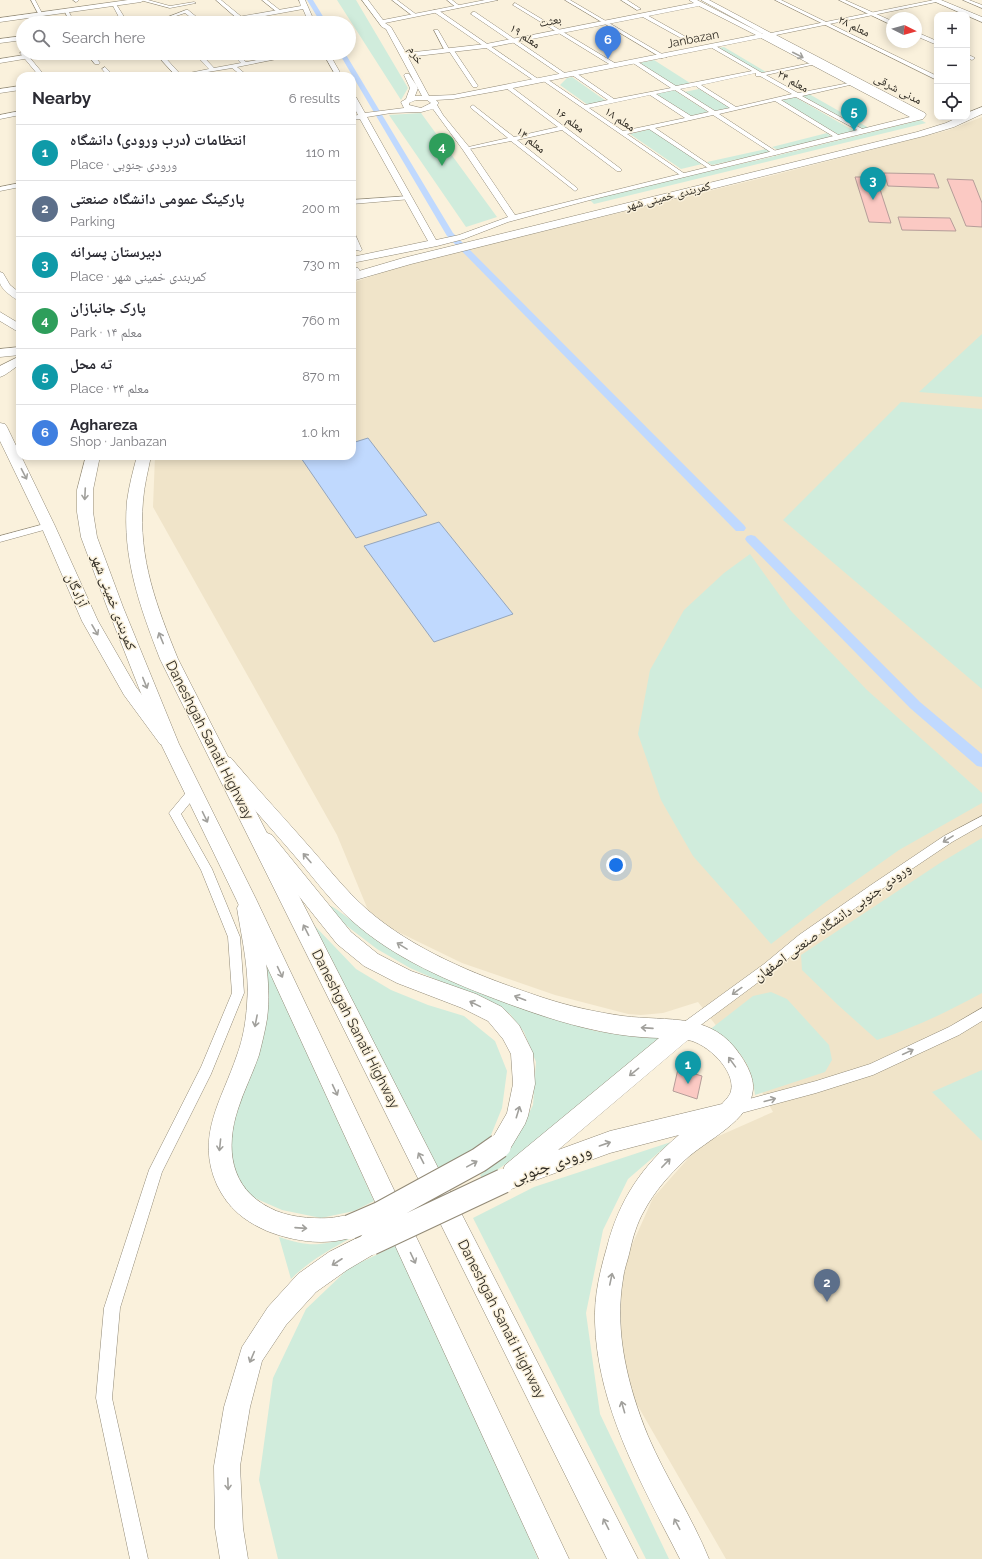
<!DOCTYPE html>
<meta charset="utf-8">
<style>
:root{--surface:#fff;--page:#f2f2f3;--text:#2b2b33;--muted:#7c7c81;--line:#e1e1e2;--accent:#d93025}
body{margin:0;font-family:Raleway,"Noto Naskh Arabic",sans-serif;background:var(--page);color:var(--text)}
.controls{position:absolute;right:12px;top:12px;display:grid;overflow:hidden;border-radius:8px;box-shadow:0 2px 10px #0003}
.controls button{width:36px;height:36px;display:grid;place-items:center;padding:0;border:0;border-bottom:1px solid var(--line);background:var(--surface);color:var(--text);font:20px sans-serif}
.compass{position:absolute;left:886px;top:12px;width:36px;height:36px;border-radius:50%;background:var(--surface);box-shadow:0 2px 10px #0003;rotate:95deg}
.you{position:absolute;left:616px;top:865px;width:14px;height:14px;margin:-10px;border:3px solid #fff;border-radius:50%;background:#1a73e8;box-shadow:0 0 0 6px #1a73e833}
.badge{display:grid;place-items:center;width:26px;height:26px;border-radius:50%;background:var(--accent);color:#fff;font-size:13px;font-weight:700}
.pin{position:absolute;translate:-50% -33px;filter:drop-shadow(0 1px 2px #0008)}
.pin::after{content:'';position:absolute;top:21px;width:14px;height:12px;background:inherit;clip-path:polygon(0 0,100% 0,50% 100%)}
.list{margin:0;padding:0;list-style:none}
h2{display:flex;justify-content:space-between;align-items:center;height:52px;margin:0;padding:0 16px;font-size:17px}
h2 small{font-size:13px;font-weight:400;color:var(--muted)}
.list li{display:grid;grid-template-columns:26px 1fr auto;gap:12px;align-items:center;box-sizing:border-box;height:56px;padding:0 16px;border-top:1px solid var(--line)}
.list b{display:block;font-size:15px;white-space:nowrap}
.list p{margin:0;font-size:13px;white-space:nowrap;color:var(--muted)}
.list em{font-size:13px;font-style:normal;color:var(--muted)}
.icon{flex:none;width:22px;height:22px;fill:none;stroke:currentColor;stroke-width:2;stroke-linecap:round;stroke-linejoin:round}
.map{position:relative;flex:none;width:982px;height:1559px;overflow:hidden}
.search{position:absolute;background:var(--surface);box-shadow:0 2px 10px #0003;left:16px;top:16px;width:340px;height:44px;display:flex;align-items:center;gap:10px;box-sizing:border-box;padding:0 14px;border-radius:22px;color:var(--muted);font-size:15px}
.panel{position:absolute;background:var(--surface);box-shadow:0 2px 10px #0003;left:16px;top:72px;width:340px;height:388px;border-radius:12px}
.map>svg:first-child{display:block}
</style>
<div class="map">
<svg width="982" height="1559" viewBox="0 0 982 1559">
<rect width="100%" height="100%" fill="#faf1dc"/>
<path fill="#f0e4c9" d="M982,117V1559H726L631,1394L617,1319L623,1265L653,1198L693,1153L712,1139L773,1112L748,1067L698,1002L663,1013L641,1015L628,1014L555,995L462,963L390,928L368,910L337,835L153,507L155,456H352V283L389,270L426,260L770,176L949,130Z"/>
<path fill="#d0ecdc" d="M337,0H356L408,88L401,100Z
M724,47L766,72L760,73L718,48Z
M654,60L690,83L675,87L639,63Z
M572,77L606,101L588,105L560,85L567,78Z
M699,89L730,108L715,111L684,92Z
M674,90L708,112L691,116L656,94Z
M809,94L869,128L863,129L802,96Z
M795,97L854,131L839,135L780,101Z
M421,113L497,217L466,227L389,115Z
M921,120L926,123L594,204L588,198L767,158Z
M651,129L702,164L681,169L630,134Z
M827,133L832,137L778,150L772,147Z
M766,149L771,152L712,165L707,162Z
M982,334V397L919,392Z
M901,402L982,409V689L783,520Z
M750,554L791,611L867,690L982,793V803L899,850L827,901L771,944L693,856L661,800L638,734L650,670L684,610L724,573Z
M982,838V993C947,1012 916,1027 877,1040L838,1005L802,970L801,955L940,863Z
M319,899L336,909L382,943L546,1015L595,1031L634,1036H669L532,1145L483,1180L480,1175L495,1164L516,1139L533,1105L536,1062L524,1032L510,1014L492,1004L410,968L377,949L335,917Z
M311,922L356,969L391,990L428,1005L464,1016L495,1041L507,1071L502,1108L489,1140L462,1158L437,1169Z
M261,950L374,1201L354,1211L321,1218L282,1210L248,1195L231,1169L229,1135Z
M771,992L787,999L829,1045L832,1060L825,1072L755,1095C752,1063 738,1044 708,1031L753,996Z
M982,1070V1141L932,1092Z
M671,1142L628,1179L603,1230L586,1313L600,1414L669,1559H646L473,1218L534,1187Z
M279,1237C311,1248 319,1245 351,1238C329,1250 309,1261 291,1279Z
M403,1242L538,1559H278L259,1480L273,1378L306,1309L349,1268Z"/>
<path fill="#c0d9fe" stroke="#94a5bc" d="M368,438L427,515L356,538L301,458L306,456H352V443Z
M439,522L513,614L434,642L364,546Z"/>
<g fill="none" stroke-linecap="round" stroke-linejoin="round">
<path fill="#c0d9fe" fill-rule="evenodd" d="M307,0H313L327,23H321Z
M339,53H345L453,233L744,525L746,528L744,531H736L447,236Z
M751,535L755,536L920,702L982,754V767L977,766L910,708L747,542L745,539L747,536Z"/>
</g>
<path fill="#fbc9c3" stroke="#b59d99" d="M884,173L934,174L939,188L888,186Z
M855,177H876L891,223L869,222Z
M947,179L973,180L982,203V227L966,226Z
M898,217L950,218L956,231L902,230Z
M678,1069L702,1076L697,1099L673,1091Z"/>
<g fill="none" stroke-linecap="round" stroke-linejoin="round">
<g stroke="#928a77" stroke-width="1">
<path id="minor" d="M31,0H35L43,15H39Z
M73,0H78V1L76,2Z
M140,0H148L170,6L194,2L196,3L170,8Z
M216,0H221L243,18V20H239Z
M262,0H267L281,11L277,12Z
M392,0H397L417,15L413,16Z
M447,0H452L461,7L457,8Z
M565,0H570L667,57L662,58Z
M621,0H627L641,9L637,10Z
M775,0H781L937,76V80Z
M839,0H845L892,21V25Z
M963,0H969L982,5V8Z
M114,3L116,4L128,23H122L112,4Z
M515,3L618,65L619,66L614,67L513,5Z
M64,10H68L74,22H70Z
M186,10H188L204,23H198L185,13L170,18L168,17Z
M434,10H438L541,81L536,82L434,12Z
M473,12H475L569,76L564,77L471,14Z
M641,14H645L695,42L690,43L641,16Z
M30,15H32L37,23H31L28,16Z
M248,16H252L258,23H252Z
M434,30H438L449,49H453L478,86L477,87H473L449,51H445Z
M916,32L937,41V45L916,36Z
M23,36V40L0,43V39Z
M714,45L762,73L816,62V64L766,75L798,93L854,82V84L802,96L866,131L861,132L796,97L781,100L840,136V138H836L775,101L719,114L777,152V154L775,155L713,115L655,128L713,167L714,168L711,170L649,129L627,134L685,174V176L683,177L542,80L547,79L585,105L608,100L572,75V73H576L614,99L671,88L633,63V61L635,60L676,86L752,71L712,48V46ZM756,73V76H760L792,94L736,107L701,85ZM696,86L697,87L730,108L715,111L680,89ZM675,90L709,112L691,116L656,94ZM650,95L685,118L623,131L589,108Z
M23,51V53H26L45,76H39L20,53Z
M86,53H92L100,63L99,64H95Z
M155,53H161L182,76H176Z
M194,53H200L214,68L241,63L231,53H237L246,62L295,53H307L237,67L248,76H242L232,68L189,75V73L209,69Z
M967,54L975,58L972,60L967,58Z
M105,67L114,76H108L102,69Z
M20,86V90L0,93V89Z
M506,86H510L621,169V171H617L562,130L517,140L577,188L578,189L575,191L511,141L464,150V148L508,138L471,108L470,107L473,105L514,137L558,127L506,88Z
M20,111V115L0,119V115Z
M409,196L411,197V199L352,204V200Z
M352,232L355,234L362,250L361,251L356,250L352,242Z
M48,523L51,524L52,526L51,528L0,542V536Z
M193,788L197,789L199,792L181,814L212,869L240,937L244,993L211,1074L162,1172L120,1308L112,1398L148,1559H130L96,1398L104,1308L149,1170L201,1067L232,993L228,937L201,870L169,813L189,789Z
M982,816V825L952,842L879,891L807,943L772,972L690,1033L685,1035L680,1033L679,1029L680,1025L764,964L799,935L871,885L944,836Z
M982,1008V1021L959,1035L873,1075L816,1093L734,1115L729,1114L727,1109L729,1104L734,1103L816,1081L870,1064L949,1027Z"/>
</g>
<g stroke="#928a77" stroke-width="1">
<path id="tertiary" d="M128,0H144L141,2L0,22V18Z
M299,0H305L315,23H309L303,9L226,23H212L215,21L301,6Z
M362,0H368L383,20L485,0H498L385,23L391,27L406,53L486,44L694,3L689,0H697L763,34L701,0H709L771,33L934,0L941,1L776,35L925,113L926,115L923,119L590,200L508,222L464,239L437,246L352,263V257L428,241L360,119L352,120V116L358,115L352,103V95L356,97L365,113L404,108L401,102L406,99L410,88L404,75L405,74H409L418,88L415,96H422L386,29L382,27ZM699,6L756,35L453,95L429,96L408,57L486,48ZM761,38L910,117L515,215L469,147L443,115L437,105L439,103L436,100L453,99L508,89ZM416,100H427L431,103L421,108L409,105V103ZM433,109L463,150L508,217L459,235L436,240L367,117L391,113L421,112Z
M36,53H51L48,55L0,63V59Z
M323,53H329L342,76H336Z
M20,183V187L0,191V187Z
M0,272L3,273L10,285L20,293V301C14,299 1,289 0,283C0,280 0,275 0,272Z"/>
</g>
<g stroke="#928a77" stroke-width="1">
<path id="secondary" d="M931,0H941L982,17V22Z"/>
</g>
<g stroke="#928a77" stroke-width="1">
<path id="primary" d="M352,267L358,268L360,270L358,272L352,274Z
M0,312L20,324V333L0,321Z
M20,347V355L0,357V349Z
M20,356V365C13,368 7,375 0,377V366Z
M0,423L5,424L7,427L55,526L98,621L136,687L172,734L175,739L172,744L166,745L160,744L124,695L82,621L41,526L0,441Z
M225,756L231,758C258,790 287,821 314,852C334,875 352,898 376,917C424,955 484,978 541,997C568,1006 595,1012 623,1016C668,1022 712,1011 741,1056C747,1065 754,1078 753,1089C751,1121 706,1140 685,1160C669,1175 654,1192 644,1211C637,1223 633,1237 630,1250C628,1260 624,1269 623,1279C614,1332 628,1387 648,1436C666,1478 692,1517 709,1559H680C642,1485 597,1406 595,1322C594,1296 600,1271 607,1247C619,1200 642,1166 679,1135L610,1153L503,1192L495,1189L491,1181L495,1173L503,1170L505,1165L659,1038C606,1037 555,1021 506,1003C450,982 394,959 350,919C331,901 316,881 300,862C273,830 245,800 219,768L216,763L219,758ZM688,1040C707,1043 736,1071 731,1091C730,1096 725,1100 722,1104L610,1131L558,1150Z
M265,832L272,835L351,932L378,954L411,971L476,994L502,1007L519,1025L533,1053L535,1084L528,1116L525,1124L507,1154L499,1157L491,1154L488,1146L507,1113L513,1084L511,1054L503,1039L488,1021L462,1008L397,983L364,966L337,944L258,845L256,840L258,835Z
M247,900L254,902L257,908C263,945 272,981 267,1019C265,1031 262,1043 259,1055C253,1073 244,1090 238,1109C225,1148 230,1188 270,1208C287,1217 310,1219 329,1218C342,1217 346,1213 358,1219L362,1227L358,1235C330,1247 295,1242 267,1231C244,1221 228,1208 217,1185C195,1136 222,1100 237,1055C243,1039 246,1021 247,1004C250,972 242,940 237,908L240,902Z
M371,1231L379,1235L383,1243L379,1251L347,1270L316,1292L286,1325L262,1361L250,1407L240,1466L243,1528L248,1559H220L215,1528L214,1466L224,1407L242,1347L268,1307L298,1274L329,1252Z"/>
</g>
<g stroke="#928a77" stroke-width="1">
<path id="trunk" d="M982,107V114L954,127L924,136L411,264L352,281V273L403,258L917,132L946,123L959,117H967V113Z
M86,456H100L93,490V512L97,537L123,607L179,744L256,899L569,1559H539L236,899L161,744L107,607L81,537L77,512V490Z
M137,456H151C148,471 144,486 143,501C138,559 157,607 178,659L638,1559H607L160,659C140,607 122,558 127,501C129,486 133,471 137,456Z"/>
</g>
<use href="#minor" fill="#fff" fill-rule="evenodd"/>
<use href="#tertiary" fill="#fff" fill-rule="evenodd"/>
<use href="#secondary" fill="#fff" fill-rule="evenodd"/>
<use href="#primary" fill="#fff" fill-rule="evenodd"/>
<use href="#trunk" fill="#fff" fill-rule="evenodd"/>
<g stroke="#928a77" stroke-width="26" stroke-linecap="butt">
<path id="primary-bridge" d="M350,1227L380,1214L479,1160L499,1146
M371,1243L503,1181"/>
</g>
<use href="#primary-bridge" stroke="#fff" stroke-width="24"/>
</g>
<defs><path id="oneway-shaft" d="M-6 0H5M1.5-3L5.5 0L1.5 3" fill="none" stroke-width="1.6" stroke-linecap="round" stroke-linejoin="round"/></defs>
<g stroke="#a1a09c">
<use href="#oneway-shaft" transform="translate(798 55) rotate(27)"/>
<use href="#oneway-shaft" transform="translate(24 474) rotate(63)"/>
<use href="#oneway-shaft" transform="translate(85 494) rotate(93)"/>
<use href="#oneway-shaft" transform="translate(95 630) rotate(60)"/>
<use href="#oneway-shaft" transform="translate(161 638) rotate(-112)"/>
<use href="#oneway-shaft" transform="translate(145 683) rotate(68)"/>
<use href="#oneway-shaft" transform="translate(205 817) rotate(64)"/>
<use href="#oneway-shaft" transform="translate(948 839) rotate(148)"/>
<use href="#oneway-shaft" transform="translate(307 858) rotate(-131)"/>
<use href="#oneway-shaft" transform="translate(306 930) rotate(-117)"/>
<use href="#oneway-shaft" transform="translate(402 946) rotate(-148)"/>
<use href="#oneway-shaft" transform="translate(280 972) rotate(65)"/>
<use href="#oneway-shaft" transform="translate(737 991) rotate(144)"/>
<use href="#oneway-shaft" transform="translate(520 998) rotate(-159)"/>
<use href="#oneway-shaft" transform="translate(475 1004) rotate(-154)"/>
<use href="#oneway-shaft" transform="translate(256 1021) rotate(101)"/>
<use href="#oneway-shaft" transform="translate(647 1028) rotate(-176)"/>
<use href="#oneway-shaft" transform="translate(908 1052) rotate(-25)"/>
<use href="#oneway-shaft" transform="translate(732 1062) rotate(-126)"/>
<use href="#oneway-shaft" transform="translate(634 1072) rotate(141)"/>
<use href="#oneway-shaft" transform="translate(335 1090) rotate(65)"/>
<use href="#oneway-shaft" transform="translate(770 1100) rotate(-15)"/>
<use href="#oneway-shaft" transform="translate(518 1112) rotate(-73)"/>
<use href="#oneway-shaft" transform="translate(605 1144) rotate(-19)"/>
<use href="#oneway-shaft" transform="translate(220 1145) rotate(96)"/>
<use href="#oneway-shaft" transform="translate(421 1158) rotate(-117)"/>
<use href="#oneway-shaft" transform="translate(666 1163) rotate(-46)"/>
<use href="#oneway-shaft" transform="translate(472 1164) rotate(-29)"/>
<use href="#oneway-shaft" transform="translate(301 1228) rotate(4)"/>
<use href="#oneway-shaft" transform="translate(413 1258) rotate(65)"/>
<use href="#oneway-shaft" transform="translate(337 1262) rotate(147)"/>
<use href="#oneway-shaft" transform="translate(611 1279) rotate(-78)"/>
<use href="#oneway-shaft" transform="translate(252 1357) rotate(113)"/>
<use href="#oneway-shaft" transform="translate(623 1407) rotate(-106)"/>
<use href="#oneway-shaft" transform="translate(228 1484) rotate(88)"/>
<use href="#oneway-shaft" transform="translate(606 1524) rotate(-117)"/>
<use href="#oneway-shaft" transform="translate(677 1524) rotate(-118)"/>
</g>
<g text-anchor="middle" stroke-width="3" stroke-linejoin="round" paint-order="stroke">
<g font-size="12" fill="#2f2b23" stroke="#faf1dc">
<text transform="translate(550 21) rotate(-11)" y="4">بعثت</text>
<text transform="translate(854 26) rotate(26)" y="4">معلم ۲۸</text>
<text transform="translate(525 36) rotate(34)" y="4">معلم ۱۹</text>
<text transform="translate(693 39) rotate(-11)" y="4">Janbazan</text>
<text transform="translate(416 55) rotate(61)" y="4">خرم</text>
<text transform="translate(793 81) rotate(29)" y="4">معلم ۲۴</text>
<text transform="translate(898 89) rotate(28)" y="4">مدنی شرقی</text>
<text transform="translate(620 119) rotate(34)" y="4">معلم ۱۸</text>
<text transform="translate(570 120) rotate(37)" y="4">معلم ۱۶</text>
<text transform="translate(531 140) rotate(39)" y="4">معلم ۱۴</text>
<text transform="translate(668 196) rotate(-14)" y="4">کمربندی خمینی شهر</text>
</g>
<g font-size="14" fill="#2f2b23" stroke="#faf1dc">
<text transform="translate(77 590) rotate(66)" y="5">آزادگان</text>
<text transform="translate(114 602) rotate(69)" y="5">کمربندی خمینی شهر</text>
<text transform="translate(210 740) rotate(63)" y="5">Daneshgah Sanati Highway</text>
<text transform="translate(832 922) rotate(-36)" y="5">ورودی جنوبی دانشگاه صنعتی اصفهان</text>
<text transform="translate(356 1029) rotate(63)" y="5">Daneshgah Sanati Highway</text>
<text transform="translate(502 1319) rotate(63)" y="5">Daneshgah Sanati Highway</text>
</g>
<g font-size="17" fill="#2f2b23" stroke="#faf1dc">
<text transform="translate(551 1164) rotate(-20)" y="6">ورودی جنوبی</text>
</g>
</g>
</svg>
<div class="controls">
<button>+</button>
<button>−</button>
<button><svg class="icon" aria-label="locate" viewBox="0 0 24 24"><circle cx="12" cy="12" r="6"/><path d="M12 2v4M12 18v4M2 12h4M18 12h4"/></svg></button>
</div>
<svg class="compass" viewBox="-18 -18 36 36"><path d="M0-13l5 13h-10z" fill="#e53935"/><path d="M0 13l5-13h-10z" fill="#7c7c81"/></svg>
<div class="you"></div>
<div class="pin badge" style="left:688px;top:1084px;background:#0f9aa8">1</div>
<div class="pin badge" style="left:827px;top:1302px;background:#5c6f8a">2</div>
<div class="pin badge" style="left:873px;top:200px;background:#0f9aa8">3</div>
<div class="pin badge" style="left:442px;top:166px;background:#2e9e5b">4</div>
<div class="pin badge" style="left:854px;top:131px;background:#0f9aa8">5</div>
<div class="pin badge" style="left:608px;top:59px;background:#3f7fe0">6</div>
<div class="search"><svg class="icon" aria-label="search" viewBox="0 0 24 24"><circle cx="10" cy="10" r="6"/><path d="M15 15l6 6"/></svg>Search here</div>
<section class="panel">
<h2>Nearby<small>6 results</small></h2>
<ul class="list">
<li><span class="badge" style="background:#0f9aa8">1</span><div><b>انتظامات (درب ورودی) دانشگاه</b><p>Place · ورودی جنوبی</p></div><em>110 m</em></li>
<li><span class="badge" style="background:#5c6f8a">2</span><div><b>پارکینگ عمومی دانشگاه صنعتی</b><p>Parking</p></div><em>200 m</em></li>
<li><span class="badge" style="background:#0f9aa8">3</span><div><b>دبیرستان پسرانه</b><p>Place · کمربندی خمینی شهر</p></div><em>730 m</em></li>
<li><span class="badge" style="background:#2e9e5b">4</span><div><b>پارک جانبازان</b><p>Park · معلم ۱۴</p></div><em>760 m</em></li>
<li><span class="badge" style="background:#0f9aa8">5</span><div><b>ته محل</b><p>Place · معلم ۲۴</p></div><em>870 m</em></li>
<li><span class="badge" style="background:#3f7fe0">6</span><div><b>Aghareza</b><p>Shop · Janbazan</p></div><em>1.0 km</em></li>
</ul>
</section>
</div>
